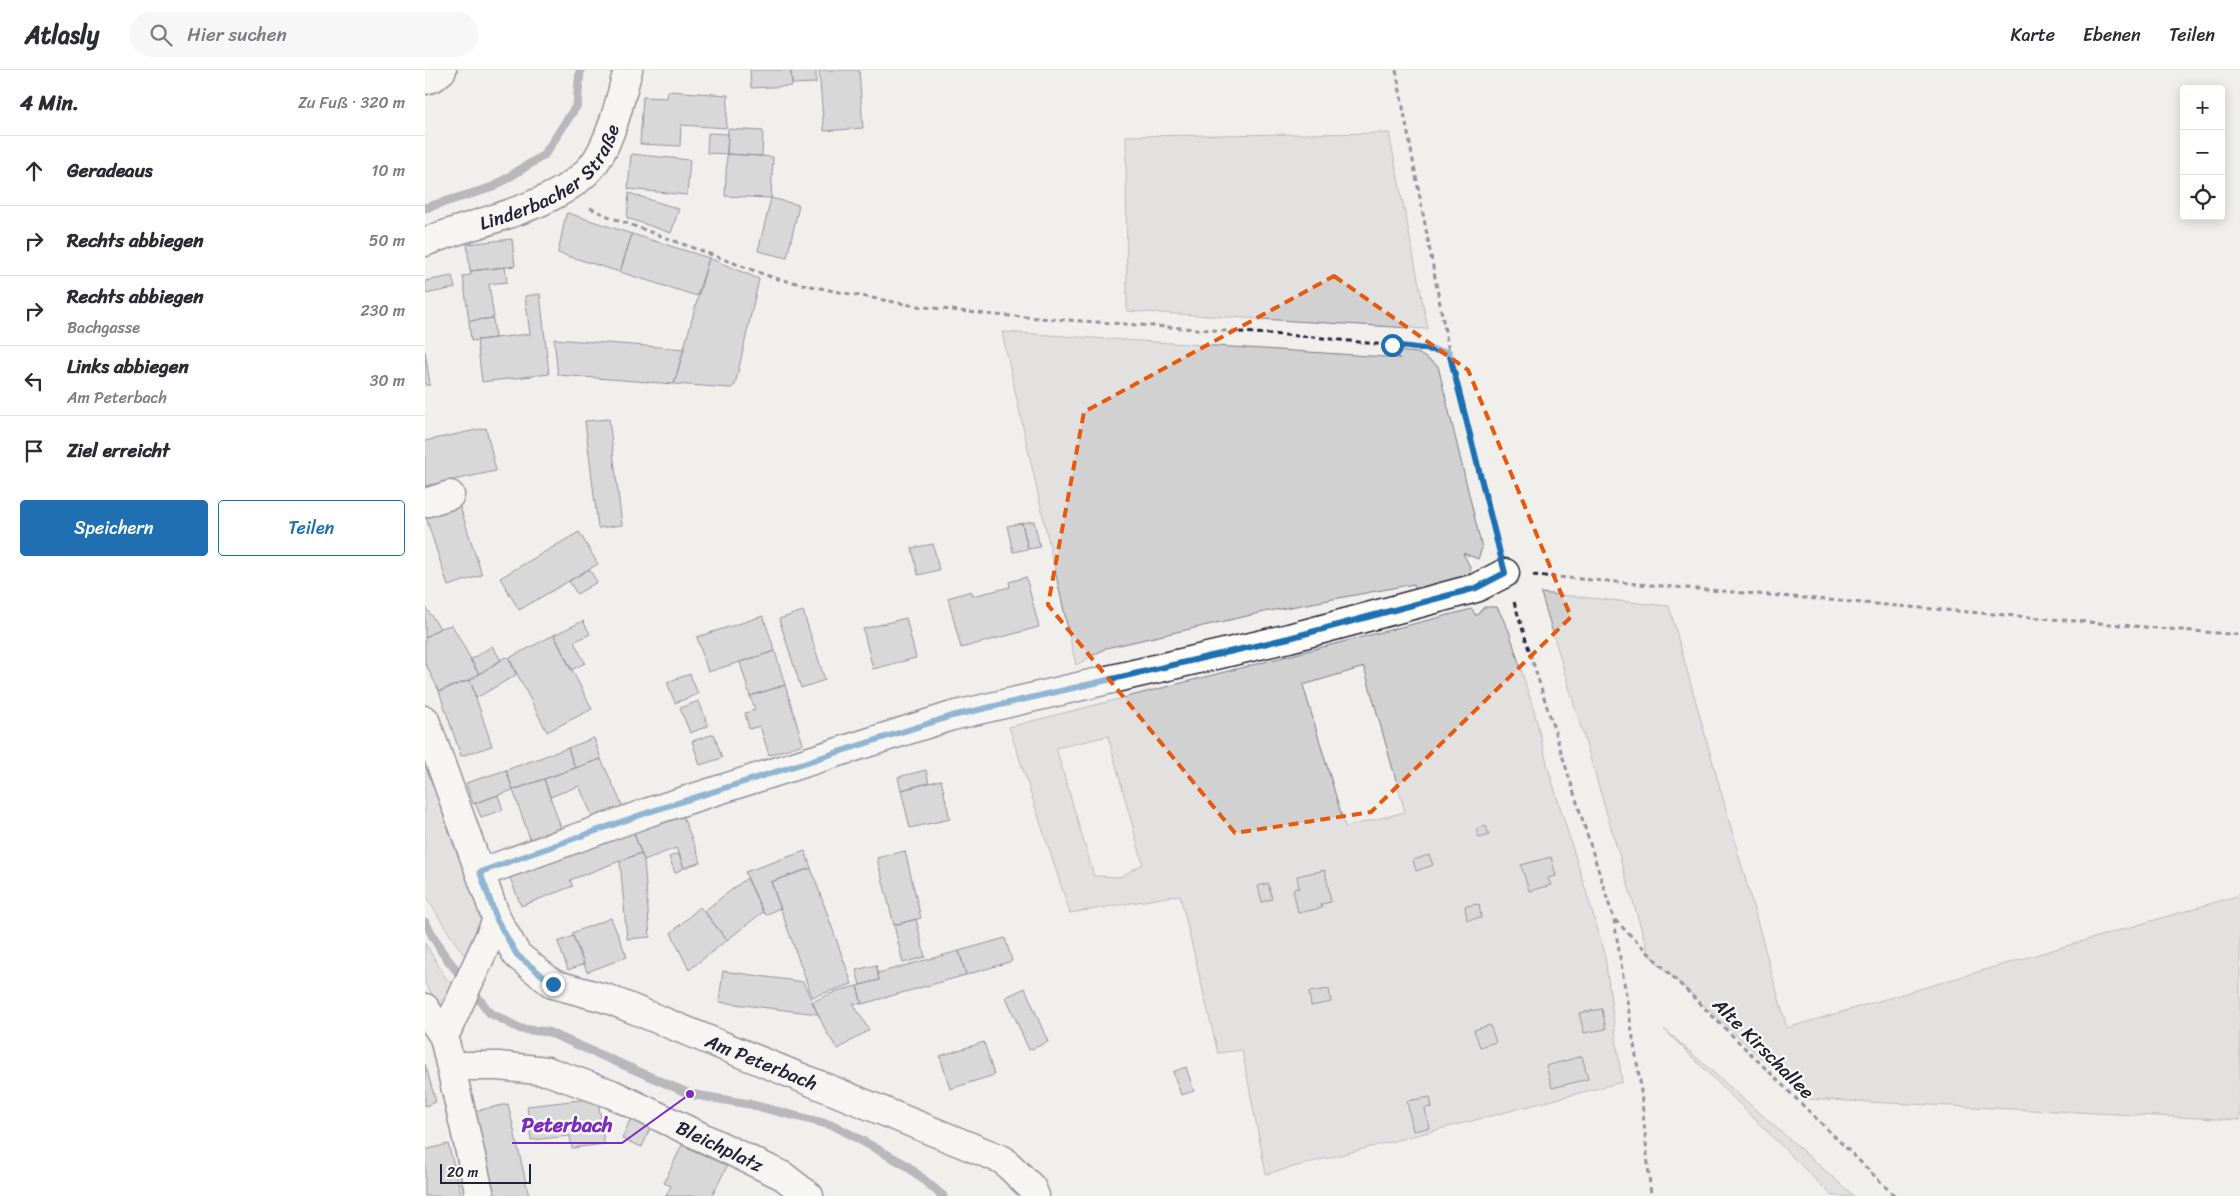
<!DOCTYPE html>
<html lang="de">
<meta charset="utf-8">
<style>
:root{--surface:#fff;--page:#f7f7f7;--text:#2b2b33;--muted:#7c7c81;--line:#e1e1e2;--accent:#1f6fb2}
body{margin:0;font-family:Sriracha,sans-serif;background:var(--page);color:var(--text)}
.controls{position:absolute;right:15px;top:15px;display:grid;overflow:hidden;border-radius:5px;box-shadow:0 2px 12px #0003}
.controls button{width:45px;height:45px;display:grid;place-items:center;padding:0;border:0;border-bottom:1px solid var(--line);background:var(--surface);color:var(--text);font:25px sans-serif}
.scale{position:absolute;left:15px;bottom:12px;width:91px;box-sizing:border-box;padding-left:5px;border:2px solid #22223b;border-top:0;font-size:14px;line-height:18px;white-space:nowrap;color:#22223b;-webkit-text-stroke:4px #fdfcf7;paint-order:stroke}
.stop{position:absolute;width:15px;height:15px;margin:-11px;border:4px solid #1f6fb2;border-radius:50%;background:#fff}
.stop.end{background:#1f6fb2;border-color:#fff;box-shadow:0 1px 5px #0008}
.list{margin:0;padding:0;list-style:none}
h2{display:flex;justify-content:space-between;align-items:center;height:65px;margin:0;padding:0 20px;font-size:21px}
h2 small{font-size:16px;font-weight:400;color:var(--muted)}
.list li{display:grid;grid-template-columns:32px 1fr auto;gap:15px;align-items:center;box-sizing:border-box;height:70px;padding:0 20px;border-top:1px solid var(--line)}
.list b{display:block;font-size:19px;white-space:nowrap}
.list p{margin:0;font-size:16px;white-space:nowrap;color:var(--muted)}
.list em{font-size:16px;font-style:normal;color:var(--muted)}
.actions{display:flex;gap:10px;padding:15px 20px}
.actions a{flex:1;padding:11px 0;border:1px solid var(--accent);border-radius:5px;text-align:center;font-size:18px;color:var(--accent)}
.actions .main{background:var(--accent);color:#fff}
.icon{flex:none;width:28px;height:28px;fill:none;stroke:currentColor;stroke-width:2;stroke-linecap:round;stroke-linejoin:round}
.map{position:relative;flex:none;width:1815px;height:1126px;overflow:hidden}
header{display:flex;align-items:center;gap:30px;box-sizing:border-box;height:70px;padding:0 25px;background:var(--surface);border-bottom:1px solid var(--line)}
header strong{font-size:24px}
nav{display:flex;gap:28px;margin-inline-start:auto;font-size:18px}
.search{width:350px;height:45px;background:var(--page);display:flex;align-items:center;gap:12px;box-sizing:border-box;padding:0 18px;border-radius:28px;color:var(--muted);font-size:19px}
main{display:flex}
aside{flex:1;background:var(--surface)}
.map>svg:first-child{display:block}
</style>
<header>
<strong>Atlasly</strong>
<div class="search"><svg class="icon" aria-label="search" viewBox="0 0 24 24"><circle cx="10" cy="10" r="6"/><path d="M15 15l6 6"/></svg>Hier suchen</div>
<nav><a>Karte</a><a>Ebenen</a><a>Teilen</a></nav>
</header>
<main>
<aside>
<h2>4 Min.<small>Zu Fuß · 320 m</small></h2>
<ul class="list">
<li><svg class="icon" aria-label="ahead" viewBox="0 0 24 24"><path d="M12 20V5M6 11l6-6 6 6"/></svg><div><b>Geradeaus</b></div><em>10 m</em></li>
<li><svg class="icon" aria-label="right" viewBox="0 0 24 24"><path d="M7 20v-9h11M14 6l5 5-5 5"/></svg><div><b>Rechts abbiegen</b></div><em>50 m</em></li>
<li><svg class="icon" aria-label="right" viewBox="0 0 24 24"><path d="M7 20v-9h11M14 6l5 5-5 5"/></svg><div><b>Rechts abbiegen</b><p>Bachgasse</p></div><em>230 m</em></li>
<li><svg class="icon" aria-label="left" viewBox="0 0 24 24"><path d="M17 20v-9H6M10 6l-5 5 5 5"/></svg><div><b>Links abbiegen</b><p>Am Peterbach</p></div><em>30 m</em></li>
<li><svg class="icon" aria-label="arrive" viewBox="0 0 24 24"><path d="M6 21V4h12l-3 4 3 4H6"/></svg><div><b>Ziel erreicht</b></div></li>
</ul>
<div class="actions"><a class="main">Speichern</a><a>Teilen</a></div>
</aside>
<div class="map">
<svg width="1815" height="1126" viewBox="0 0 1815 1126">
<rect width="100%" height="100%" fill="#f0efec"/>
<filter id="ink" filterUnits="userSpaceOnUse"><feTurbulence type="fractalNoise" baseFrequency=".02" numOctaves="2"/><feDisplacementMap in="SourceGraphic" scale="10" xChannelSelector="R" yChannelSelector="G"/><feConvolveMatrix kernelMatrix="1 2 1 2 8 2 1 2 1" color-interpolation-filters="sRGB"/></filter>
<g filter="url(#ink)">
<path fill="#d2d1d1" stroke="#7a7a86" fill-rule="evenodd" d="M964,63L1003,259L702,241L701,66Z
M577,262L975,288L969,286L973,281L993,283L1013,296L1057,478L1053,489L1038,483L1046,499L1042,509L991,524L989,514L844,541L681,578L651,595Z
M1116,523L1244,536L1362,958L1815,825V1050L1381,1029L1224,885Z
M1059,537H1072L1084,561L1109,641L1124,701L1179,880L1197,1012L841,1104L817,980L793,983L755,825L645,843L584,657L1047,539L1051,546ZM939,597L980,742L920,757L878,615ZM683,666L718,794L695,807L669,806L631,678Z
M0,691L28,774L55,835L57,850L44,891L29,871L0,825Z
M0,873L22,910L30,916L14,934L0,914Z
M1239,959L1429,1126H1407Z"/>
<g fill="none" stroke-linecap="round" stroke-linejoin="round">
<path stroke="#737381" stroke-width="9" d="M0,138L68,117L119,85L152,35L155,0
M0,852L17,882L65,943L96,959L123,962L265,1024L324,1034L410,1056L481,1095L518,1126"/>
</g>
<path fill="#bcbcc0" stroke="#22223b" d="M325,0H366L367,16L326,18Z
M366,0H391V13L367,14Z
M394,0H434L438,58L399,61Z
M243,21L303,25L301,58L256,55L255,76L215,74L218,27L242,28Z
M303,59L338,61L337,86L302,84Z
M283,63L303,64L302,84L282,83Z
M206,84L265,90L262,125L203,119Z
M302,84L348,87L346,128L300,126Z
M204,123L254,139L246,163L202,148Z
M346,128L374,135L362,188L333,181Z
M143,143L207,164L195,202L133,183L141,144Z
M207,164L284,188L272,226L195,202Z
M87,169L90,196L45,201L42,174Z
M284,188L334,209L310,315L306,318L249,314Z
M80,197L82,212L64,214L69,248L44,251L38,206L46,205L45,201Z
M27,206L30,218L0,224V211Z
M115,224L124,304L57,312L52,270L105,264L100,226Z
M68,248L70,268L46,271L44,251Z
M129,269L259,279L249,314L133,305Z
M0,281L5,315H0Z
M184,349L197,455L173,458L160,351Z
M61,358L71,401L0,416V371Z
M35,437L57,505L23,516L1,447Z
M609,451L615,477L603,479L597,453Z
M597,453L603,479L588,482L582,456Z
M154,462L173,494L94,540L75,508Z
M508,474L514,500L493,505L487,478Z
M164,499L172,512L152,524L144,511Z
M601,507L614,557L536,578L523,528L546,521L548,526L585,517L584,512Z
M0,537L15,558L0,568Z
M378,541L400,610L376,618L354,549Z
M338,546L350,581L283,602L272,567Z
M481,548L491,588L448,599L438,559Z
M158,551L165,564L149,572L160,593L146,600L129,565Z
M27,555L54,604L45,610L14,621L0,593V568L15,558Z
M129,565L167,639L122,662L84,588Z
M67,576L76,590L54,604L45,590Z
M350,581L360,615L325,626L315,592Z
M80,587L84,588L91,605L51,628L45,610Z
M265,604L273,624L250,633L242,612Z
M45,610L67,676L36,686L14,621Z
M360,615L378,674L344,685L335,656L324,659L320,643L330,640L325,626Z
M274,631L283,656L265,663L255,638Z
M289,664L297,688L275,695L267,671Z
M169,668L176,689L150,698L143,678Z
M143,678L150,698L88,720L81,700Z
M176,689L199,739L170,752L154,716L125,727L119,709Z
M81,700L88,720L48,734L41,713Z
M501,700L504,713L476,720L473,707Z
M119,709L136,758L105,769L88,720Z
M516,710L525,749L485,758L476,720Z
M73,725L78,740L56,747L50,733Z
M255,739L276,792L259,798L251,778L219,790L207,758Z
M1061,756L1064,765L1054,768L1051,759Z
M207,758L216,783L145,810L148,816L96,836L84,805Z
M380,781L386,798L346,812L356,839H352L341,845L338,842L320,802Z
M480,781L496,848L469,855L452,788Z
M216,783L219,790L225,867L202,869L195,791Z
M254,783L259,798L250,803L244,787Z
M1004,785L1008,795L991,801L988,790Z
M1126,787L1131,806L1123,808L1126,815L1104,821L1096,795Z
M386,798L427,914L387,927L346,812Z
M900,800L906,832L896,834L897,838L873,843L868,819L874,818L872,806Z
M322,808L338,842L302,870L279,841Z
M843,813L847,829L837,832L833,816Z
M1054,834L1056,848L1042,850L1040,836Z
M275,837L302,870L264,900L246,863Z
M186,848L202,887L162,902L147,863Z
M491,849L500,887L478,893L469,855Z
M148,866L159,894L143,900L133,872Z
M580,868L587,891L541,905L534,881Z
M534,881L541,905L437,934L432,916L454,910L453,903Z
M451,895L454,910L435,915L431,900Z
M298,901L378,912L393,944L294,932Z
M432,916L437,934L428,933L444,960L413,979L403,965L387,932L412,921Z
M600,918L623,972L604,980L581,927Z
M904,919L906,932L886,936L884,922Z
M1177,939L1181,959L1159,963L1154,943Z
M1065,955L1071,972L1055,977L1049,960Z
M559,972L569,1005L525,1019L515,986Z
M1157,986L1163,1009L1127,1018L1121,996Z
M0,994L11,1032L0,1036Z
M761,997L769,1021L756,1025L748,1002Z
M1005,1027L1007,1037L1000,1038L1004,1058L988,1061L982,1031Z
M173,1028L179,1074L147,1078L145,1066L106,1070L102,1036Z
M83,1034L104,1126H70L50,1041Z
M208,1043L228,1051L217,1077L197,1069Z
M23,1074L37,1126H0V1080Z
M257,1075L302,1096L287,1126H241L246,1116L239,1113Z"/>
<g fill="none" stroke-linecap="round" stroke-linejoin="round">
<g stroke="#22223b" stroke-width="31">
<g id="street">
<path d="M0,10L9,7L17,0"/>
<path d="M0,433L25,425"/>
<path id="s1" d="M0,650L72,850L92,885L128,914L183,929L578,1090L606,1117L610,1126"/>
<path d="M55,803L224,742L527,646L864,568L1051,518L1080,503"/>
<path d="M0,938L19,967L55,1126"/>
<path d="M19,967L72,850"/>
<path id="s2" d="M27,996H73L122,1001L187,1024L358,1106L384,1126"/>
</g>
</g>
<g stroke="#22223b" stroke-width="31">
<g id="secondary">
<path id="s3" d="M0,172C50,151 146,136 174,86C189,60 195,29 203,0"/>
</g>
</g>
<path stroke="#22223b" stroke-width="3" stroke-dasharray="5 4" stroke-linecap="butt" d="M971,0L1024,282L1073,476
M165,138L185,147L349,208L409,221L491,236L570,245L888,267L1024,282
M1108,505L1815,565
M1089,532L1189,850L1215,1011L1226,1126
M1190,850L1470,1126"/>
<use href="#street" stroke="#fdfcf7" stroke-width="28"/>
<use href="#secondary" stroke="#fdfcf7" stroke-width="28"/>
</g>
</g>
<g fill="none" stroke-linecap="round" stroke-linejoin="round" filter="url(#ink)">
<path stroke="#1f6fb2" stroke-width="6" d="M128,914L92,885L72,850L55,802L224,742L527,646L864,568L1051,518L1080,503L1024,282L967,275"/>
</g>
<path d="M0 0H1815V1126H0ZM909,206L1043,300L1146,547L946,742L810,763L623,535L659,342Z" fill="#f0efec" fill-opacity=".55" fill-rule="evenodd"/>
<path fill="none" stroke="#e8590c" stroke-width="4" stroke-dasharray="10 6" stroke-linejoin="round" d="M909,206L1043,300L1146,547L946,742L810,763L623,535L659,342Z"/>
<g text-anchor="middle" stroke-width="4.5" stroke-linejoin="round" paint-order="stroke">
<g font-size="19" fill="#22223b" stroke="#fdfcf7">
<text dy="7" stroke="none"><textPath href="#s3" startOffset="145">Linderbacher Straße</textPath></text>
<text transform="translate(1339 978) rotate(45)" y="7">Alte Kirschallee</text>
<text dy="7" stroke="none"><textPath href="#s1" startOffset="522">Am Peterbach</textPath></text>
<text dy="7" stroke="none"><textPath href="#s2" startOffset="284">Bleichplatz</textPath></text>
</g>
</g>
<path fill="none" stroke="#7b2cbf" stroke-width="2" d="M265 1024L197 1073H87"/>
<circle fill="#7b2cbf" stroke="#fdfcf7" stroke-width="2" cx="265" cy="1024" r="5"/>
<g font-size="20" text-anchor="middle" font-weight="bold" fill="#7b2cbf" stroke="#fdfcf7" stroke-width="4.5" stroke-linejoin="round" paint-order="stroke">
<text x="142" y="1062">Peterbach</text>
</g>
</svg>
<div class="controls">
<button>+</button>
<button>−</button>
<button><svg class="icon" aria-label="locate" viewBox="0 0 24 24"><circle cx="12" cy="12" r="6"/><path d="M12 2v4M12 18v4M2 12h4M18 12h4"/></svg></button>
</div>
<div class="scale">20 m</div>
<div class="stop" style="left:967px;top:275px"></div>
<div class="stop end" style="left:128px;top:914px"></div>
</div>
</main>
